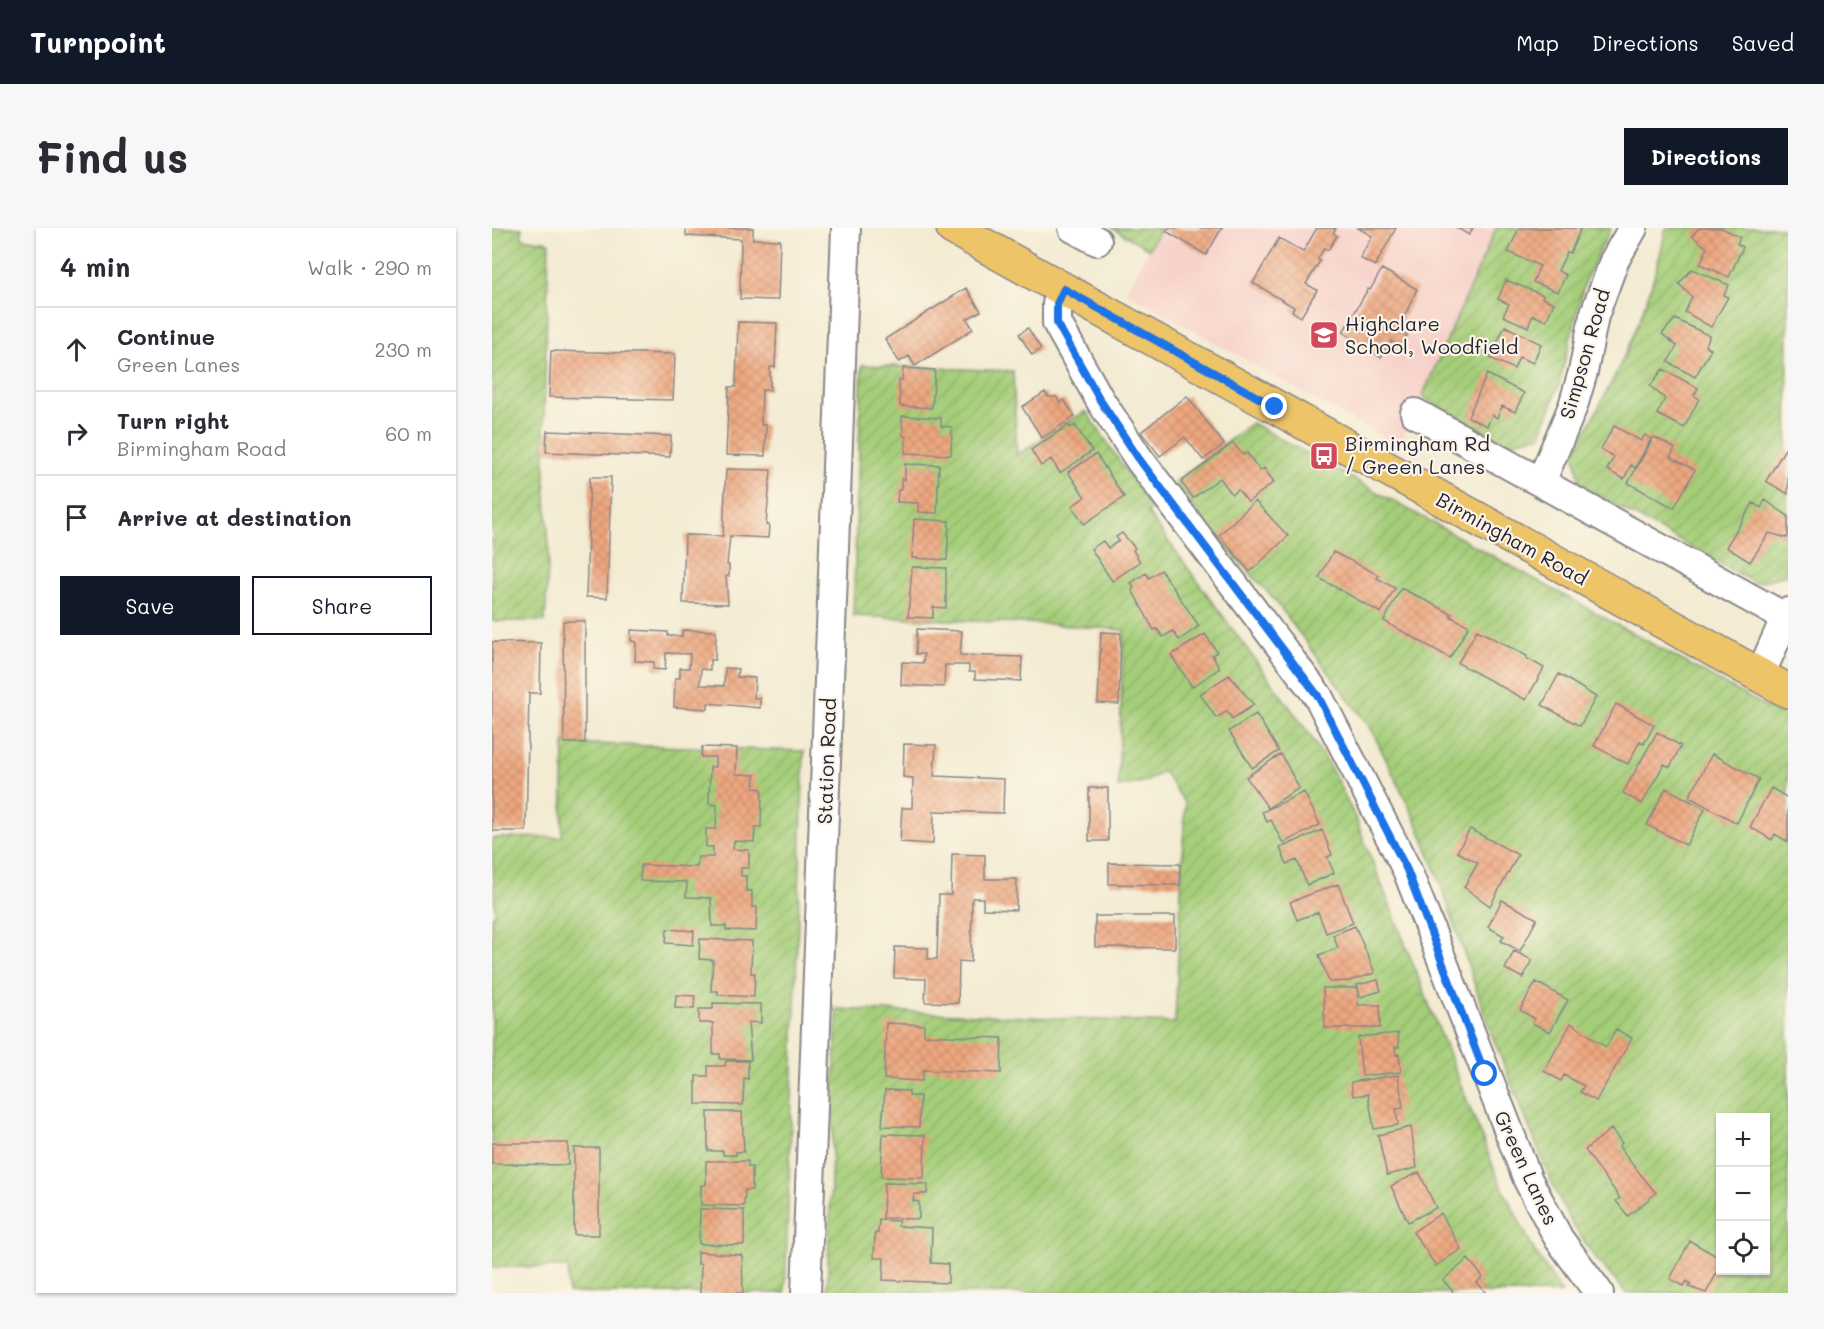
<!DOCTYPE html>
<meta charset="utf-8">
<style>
:root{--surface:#fff;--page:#f7f7f7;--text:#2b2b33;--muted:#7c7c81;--line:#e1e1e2;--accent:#111827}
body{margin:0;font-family:Mali,sans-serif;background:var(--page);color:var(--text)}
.controls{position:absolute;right:18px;bottom:18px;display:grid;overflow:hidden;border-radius:0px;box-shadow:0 2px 4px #0004}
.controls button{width:54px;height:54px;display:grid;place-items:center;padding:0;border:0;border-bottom:2px solid var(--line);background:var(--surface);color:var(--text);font:30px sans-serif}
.stop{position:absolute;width:18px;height:18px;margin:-14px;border:4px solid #1a73e8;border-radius:50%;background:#fff}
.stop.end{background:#1a73e8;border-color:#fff;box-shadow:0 2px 6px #0008}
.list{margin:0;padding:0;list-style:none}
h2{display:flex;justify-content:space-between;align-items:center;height:78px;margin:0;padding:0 24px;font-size:26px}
h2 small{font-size:20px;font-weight:400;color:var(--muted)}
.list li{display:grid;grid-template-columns:39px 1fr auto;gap:18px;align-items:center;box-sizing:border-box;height:84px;padding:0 24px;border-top:2px solid var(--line)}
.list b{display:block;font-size:22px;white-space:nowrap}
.list p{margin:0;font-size:20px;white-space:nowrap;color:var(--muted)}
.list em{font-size:20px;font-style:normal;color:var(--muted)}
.actions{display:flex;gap:12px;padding:18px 24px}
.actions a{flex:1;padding:14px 0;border:2px solid var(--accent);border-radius:0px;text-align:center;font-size:21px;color:var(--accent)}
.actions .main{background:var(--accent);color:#fff}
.icon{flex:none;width:33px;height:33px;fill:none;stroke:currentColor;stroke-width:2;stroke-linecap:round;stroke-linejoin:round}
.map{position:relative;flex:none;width:1296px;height:1065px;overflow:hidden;border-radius:0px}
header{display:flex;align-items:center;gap:36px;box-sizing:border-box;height:84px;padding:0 30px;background:var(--accent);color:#fff}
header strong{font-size:28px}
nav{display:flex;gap:33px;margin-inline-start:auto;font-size:21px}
.intro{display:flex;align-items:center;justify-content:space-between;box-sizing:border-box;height:144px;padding:0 36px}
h1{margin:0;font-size:42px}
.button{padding:15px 27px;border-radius:0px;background:var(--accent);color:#fff;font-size:21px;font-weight:700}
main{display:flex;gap:36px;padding:0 36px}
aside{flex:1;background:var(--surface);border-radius:0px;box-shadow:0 2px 4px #0004}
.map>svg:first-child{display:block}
</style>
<header>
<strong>Turnpoint</strong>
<nav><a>Map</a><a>Directions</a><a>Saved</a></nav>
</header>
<div class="intro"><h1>Find us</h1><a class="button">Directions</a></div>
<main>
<aside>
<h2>4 min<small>Walk · 290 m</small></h2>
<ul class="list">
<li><svg class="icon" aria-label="ahead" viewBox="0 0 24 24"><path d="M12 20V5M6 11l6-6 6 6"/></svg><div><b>Continue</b><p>Green Lanes</p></div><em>230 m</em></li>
<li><svg class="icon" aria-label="right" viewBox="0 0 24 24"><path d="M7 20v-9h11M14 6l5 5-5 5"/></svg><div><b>Turn right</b><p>Birmingham Road</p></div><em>60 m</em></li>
<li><svg class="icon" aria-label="arrive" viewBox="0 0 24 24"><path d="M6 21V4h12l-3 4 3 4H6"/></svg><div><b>Arrive at destination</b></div></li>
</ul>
<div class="actions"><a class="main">Save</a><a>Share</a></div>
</aside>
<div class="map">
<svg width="1296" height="1065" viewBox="0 0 1296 1065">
<defs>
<pattern id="garden-furrows" width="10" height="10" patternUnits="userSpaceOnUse" patternTransform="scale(1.5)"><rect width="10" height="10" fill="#a5ce79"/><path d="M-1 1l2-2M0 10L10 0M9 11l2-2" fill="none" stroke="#8eb16a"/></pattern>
<pattern id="building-cross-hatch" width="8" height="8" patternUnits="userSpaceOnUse" patternTransform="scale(1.5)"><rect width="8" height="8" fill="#eda77f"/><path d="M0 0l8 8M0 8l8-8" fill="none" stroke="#cb8f6f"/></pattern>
</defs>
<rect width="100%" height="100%" fill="#fcf5e5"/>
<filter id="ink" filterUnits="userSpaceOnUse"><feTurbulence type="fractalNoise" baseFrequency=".0167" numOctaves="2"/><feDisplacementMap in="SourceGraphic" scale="12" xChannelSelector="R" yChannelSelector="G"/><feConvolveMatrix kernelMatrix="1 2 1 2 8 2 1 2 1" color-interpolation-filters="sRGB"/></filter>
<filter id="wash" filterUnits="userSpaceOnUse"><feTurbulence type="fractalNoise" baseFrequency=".008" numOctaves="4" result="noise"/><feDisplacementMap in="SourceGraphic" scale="24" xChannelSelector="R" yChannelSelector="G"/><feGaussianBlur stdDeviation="1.35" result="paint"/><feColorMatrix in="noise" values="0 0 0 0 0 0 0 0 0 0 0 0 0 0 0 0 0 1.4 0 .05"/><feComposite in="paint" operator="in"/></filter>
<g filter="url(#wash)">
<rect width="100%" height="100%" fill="#f3ebd2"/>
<path fill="#f7d0c9" d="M668,0H1004L907,219L634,64Z"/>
<path fill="url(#garden-furrows)" stroke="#64785a" stroke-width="1.5" fill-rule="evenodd" d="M0,0H30V10L57,14L52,181L53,250L57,320L53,393H0Z
M620,0H668L657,21Z
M1004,0H1119L1093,53L1067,156L1049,207L1015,216L930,169Z
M1174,0H1296L1295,347L1263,355L1089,258L1082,225C1124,149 1157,87 1174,0Z
M370,137L521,143L525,227L594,183L660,281L655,284L818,507L842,546L862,587L1007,953L1043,1024L1070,1065H335L345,781L683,795L693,575L671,543L655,553L626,559L632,402L555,396L361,388Z
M760,195L1296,491V1065H1134L1101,1027L1078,993L1059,953L999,805L946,648L924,593L879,501L781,370L719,303L683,254ZM1228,890H1274V1042H1228Z
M72,515L312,523L293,1065H76V1039H0V687H3L0,610L70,609Z"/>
<g id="blocks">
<path fill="url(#building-cross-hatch)" d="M194,0H261V11L288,12L286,72L248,71L249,11L194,8Z
M676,0H730L714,27L674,3Z
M825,0H844L841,5L845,8L836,22L832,20L826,31L828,33L814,56L825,62L809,89L800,83L802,79L761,55L787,10L811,24Z
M866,0H904L883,38L868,30L880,8Z
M965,0H981L977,7Z
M1027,0H1089L1078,25L1075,24L1066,43L1074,47L1066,64L1041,54L1048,38L1016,24Z
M1207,0H1230L1248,9L1245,16L1251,19L1237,49L1208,36L1215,20L1200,8Z
M890,41L925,61L906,102L915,107L908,119L899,113L889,130L851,104L876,61L878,62Z
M1200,41L1237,57L1232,67L1236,69L1219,99L1193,84L1200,69L1187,56Z
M1014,52L1051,67L1050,70L1062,75L1054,93L1041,87L1036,99L1011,88L1017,76L1006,71Z
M474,60L489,83L475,91L481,101L423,138L417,128L407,134L393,111Z
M1183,91L1218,108L1213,118L1219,121L1203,149L1176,134L1185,118L1170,106Z
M246,94L285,95L283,139H278V162H270L269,197H274L273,228L234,227L237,159H244Z
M1013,98L1049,116L1041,135L1027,129L1022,141L998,130Z
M536,100L549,121L540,127L527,106Z
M59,123L183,126L181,172L57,169Z
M411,140L443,142L440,180L408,178L407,152H410Z
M1171,141L1206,160L1202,168L1207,171L1192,200L1165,186L1173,171L1158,158Z
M995,146L1032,165L1023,184L1010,178L1005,190L1000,187L995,198L976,189Z
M553,164L556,169H564L568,174L572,172L583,188L550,210L530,179Z
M695,168L732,216L711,232L693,209L668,228L649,204Z
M410,188L449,190V198L460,199L459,227L413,225L414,208H411Z
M576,197L578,200L583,197L600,223L568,245L559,231L549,238L539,222Z
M1122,198L1149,213L1153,207L1159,211L1143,240L1139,237L1132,251L1115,242L1122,229L1109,221Z
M55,203L179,208L178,229L54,224Z
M1162,209L1183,220L1178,229L1203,242L1182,280L1136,255Z
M741,215L751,227L755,225L768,243L772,240L782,254L756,274L746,262L740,266L728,250L701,270L689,254Z
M1296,216V266L1274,253Z
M604,226L632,269L592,296L580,278L593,269L576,244Z
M413,236L447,237L445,285L426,284V275L405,274L406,262H409V251L413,252Z
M234,241L279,242L274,297H277L276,310L238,308L235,337H237V348H234L236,376L191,375L193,307L231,308Z
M98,249H119L115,370L94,369Z
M1273,272L1296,288V307L1295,310L1277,305L1258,334L1234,319L1261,275L1269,280Z
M763,273L796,308L758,344L727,307Z
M422,291L457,293L455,332L420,330Z
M630,305L643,320L641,322L648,334L620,353L599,321L611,313L616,320L627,313L624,309Z
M841,324L887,347L885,350L903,360L889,385L827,350Z
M420,339L454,340V380L441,379V390L416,389Z
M669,342L707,398L687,412L681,403L671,409L665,401L662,402L640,362L642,360L639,355L654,345L657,350Z
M909,360L960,386L958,388L977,398L958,430L892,393Z
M71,393H93V515H72Z
M425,401L470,403L468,427L530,429L529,453L483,451V444H477V437H453L452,459L409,457L410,434L431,435L432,426H424Z
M139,402L176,404V408H190V402L224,403L223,432H218V442L209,441L208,457L232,458L233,440L246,441L245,449L263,450L262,470H268V480L216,475V481L182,479L183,450H188V440H197L198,426L174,425L173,442L161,441L162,434L143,433L144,414L139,413Z
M985,402L1035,428L1034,430L1052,440L1034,472L966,435Z
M609,404L629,405L627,476L606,475Z
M713,406L725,424L720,427L728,440L700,459L679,427Z
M0,414L49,415L48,465H37L34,603H0Z
M1067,446L1104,469L1088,498L1050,477Z
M737,447L762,477L740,491L735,483L724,490L708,466Z
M1124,476L1162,497L1152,516L1148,513L1136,536L1102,518Z
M764,486L787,523L760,540L737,503Z
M1165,504L1189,518L1178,539L1172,536L1150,576L1131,565Z
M412,516L444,517L442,548L512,551L511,585L442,583L441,616L408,614L410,580H420L421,550L411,549Z
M210,519L245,520L244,546L263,547L262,560L270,561L269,599H263L262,614L242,613L241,621L257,622V640H249V648H254V663H260V679H265L264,703L234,702V698H220L219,670L194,669L195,654L148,653L149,637L205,639L206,629H221V619H214V601H224L225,577L217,576L218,539H223V529H209Z
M789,526L807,560L776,580L754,549Z
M1220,526L1267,551L1245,595L1197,569Z
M597,560H616V613H597Z
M1174,560L1213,581L1194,617L1155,597Z
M1279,560L1296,570V614L1283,606L1280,612L1258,599Z
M812,564L828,597L791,615L779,592L775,594L770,584Z
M978,601L1026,627L998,678L972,659L986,635L965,624Z
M830,602L840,627L835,629L842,645L815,657L805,632L795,636L788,620Z
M460,626L493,627V651H525L524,682L491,681V670H480L479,734L467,733L466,775L433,774L434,751L402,750L403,719L436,720V731H445L447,667H459Z
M617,635L688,636V657L617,656Z
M846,656L861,695L834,705L826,684L805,692L798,674Z
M1010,672L1045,691L1028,723L1009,713L1012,708L996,699Z
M603,688H683V720L603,719Z
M863,698L883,745L857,753L837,754L827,727L846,720L841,707Z
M175,701L202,703L201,717L174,715Z
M208,711L260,713L259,745H263L262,769L226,767V763H219L221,732L207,731Z
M1022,723L1040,732L1031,750L1013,741Z
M886,752L889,763L868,769L866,760V777H888V800H833L831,760H866L865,757Z
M1044,754L1076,772L1058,804L1040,795L1043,791L1028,782Z
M184,767L203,768L202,781L183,780Z
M221,775L269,776V795L256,794L259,832L228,831V826H221V795H207V781H221Z
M394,795L432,797V807L510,810L509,845L431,842L430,853L392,851Z
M1079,795L1114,819L1124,801L1140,810L1104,873L1088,864L1092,858L1072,847L1069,853L1052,843Z
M906,805L907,819H903L904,827L907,826L909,844L870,848L866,809Z
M234,833H256V851L252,850L251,877L204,876V848H216V838H233Z
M906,847L911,880L904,881L906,897L882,901L876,866L861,868L859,854Z
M393,862L417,863V868H428L427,899L390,898Z
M216,884H250L252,924H244V927H231V923H216Z
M919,899L925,940L895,947L886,907Z
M1119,901L1130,915L1127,918L1136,931L1164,965L1136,988L1124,973L1128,970L1093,922Z
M391,906L433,907L432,950L389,949Z
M0,915H76V937L0,936Z
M82,920H107V1007H82Z
M214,933H256V939H260V962H253L252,978L209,977V957H214Z
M927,944L944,980L916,994L899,958Z
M392,955L436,956L435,966H422L421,973L427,974V991L391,990Z
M208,981L252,982V1017L207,1016Z
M949,985L969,1021L944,1038L921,1004Z
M387,992L407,993L406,998L440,1000L439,1035L456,1036V1055L391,1052L392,1030H382L383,1005H386Z
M1198,1013L1228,1030V1039L1214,1065L1197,1059L1199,1056L1195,1053L1192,1058L1178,1051Z
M206,1024L250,1027L251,1065H208L209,1036H206Z
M976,1031L991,1049L985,1054L994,1065H962L951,1052Z"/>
</g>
</g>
<g filter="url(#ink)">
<use href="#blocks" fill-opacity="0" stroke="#8a8686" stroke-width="1.5"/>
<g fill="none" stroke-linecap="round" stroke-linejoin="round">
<g stroke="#8a8686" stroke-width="32">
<path id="street" d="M581,0L605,13
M572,61L565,76V95L608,172L647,231L826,468L915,642L1036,952L1067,1011L1107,1065
M923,185L1296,391
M1049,254L1081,178L1091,144L1102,88L1122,33L1141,0
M1268,447L1296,384
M314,1065L354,0"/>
</g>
<g stroke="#8a8686" stroke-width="36">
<path id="primary" d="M461,0L1296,463"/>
</g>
<use href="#street" stroke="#fff" stroke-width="28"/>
<use href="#primary" stroke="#eec469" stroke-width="33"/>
</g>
</g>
<g fill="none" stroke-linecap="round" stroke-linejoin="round" filter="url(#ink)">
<path stroke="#1a73e8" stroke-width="8" d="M783,179L572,61L565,76V95L608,172L647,231L826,468L915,642L993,846"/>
</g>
<defs>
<g id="school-square" transform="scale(1.5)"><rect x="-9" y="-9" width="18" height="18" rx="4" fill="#d1495b" stroke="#fcf5e5"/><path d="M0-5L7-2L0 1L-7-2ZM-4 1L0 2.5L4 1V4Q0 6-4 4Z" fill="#fff"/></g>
<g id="bus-square" transform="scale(1.5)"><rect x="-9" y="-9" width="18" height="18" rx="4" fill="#d1495b" stroke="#fcf5e5"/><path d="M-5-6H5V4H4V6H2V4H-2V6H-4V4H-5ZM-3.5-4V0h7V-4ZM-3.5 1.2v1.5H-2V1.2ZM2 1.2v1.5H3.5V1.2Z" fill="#fff"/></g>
</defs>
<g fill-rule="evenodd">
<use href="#school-square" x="832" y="107"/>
<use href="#bus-square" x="832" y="228"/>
</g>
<g text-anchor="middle" stroke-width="4.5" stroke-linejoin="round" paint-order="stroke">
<g font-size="20" fill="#22223b" stroke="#fcf5e5" text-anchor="start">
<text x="853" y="103">Highclare<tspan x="853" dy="23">School, Woodfield</tspan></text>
<text x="853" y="223">Birmingham Rd<tspan x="853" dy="23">/ Green Lanes</tspan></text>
</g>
<g font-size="20" fill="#22223b" stroke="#fcf5e5">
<text transform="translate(1093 126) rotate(-74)" y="7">Simpson Road</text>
<text transform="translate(1020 311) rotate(29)" y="7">Birmingham Road</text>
<text transform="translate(335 533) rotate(-88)" y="7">Station Road</text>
<text transform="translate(1034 940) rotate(65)" y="7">Green Lanes</text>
</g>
</g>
</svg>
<div class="controls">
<button>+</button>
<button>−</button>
<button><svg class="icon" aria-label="locate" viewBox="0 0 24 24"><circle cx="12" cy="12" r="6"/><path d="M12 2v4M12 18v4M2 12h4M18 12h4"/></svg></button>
</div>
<div class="stop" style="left:993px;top:846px"></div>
<div class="stop end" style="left:783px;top:179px"></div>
</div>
</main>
